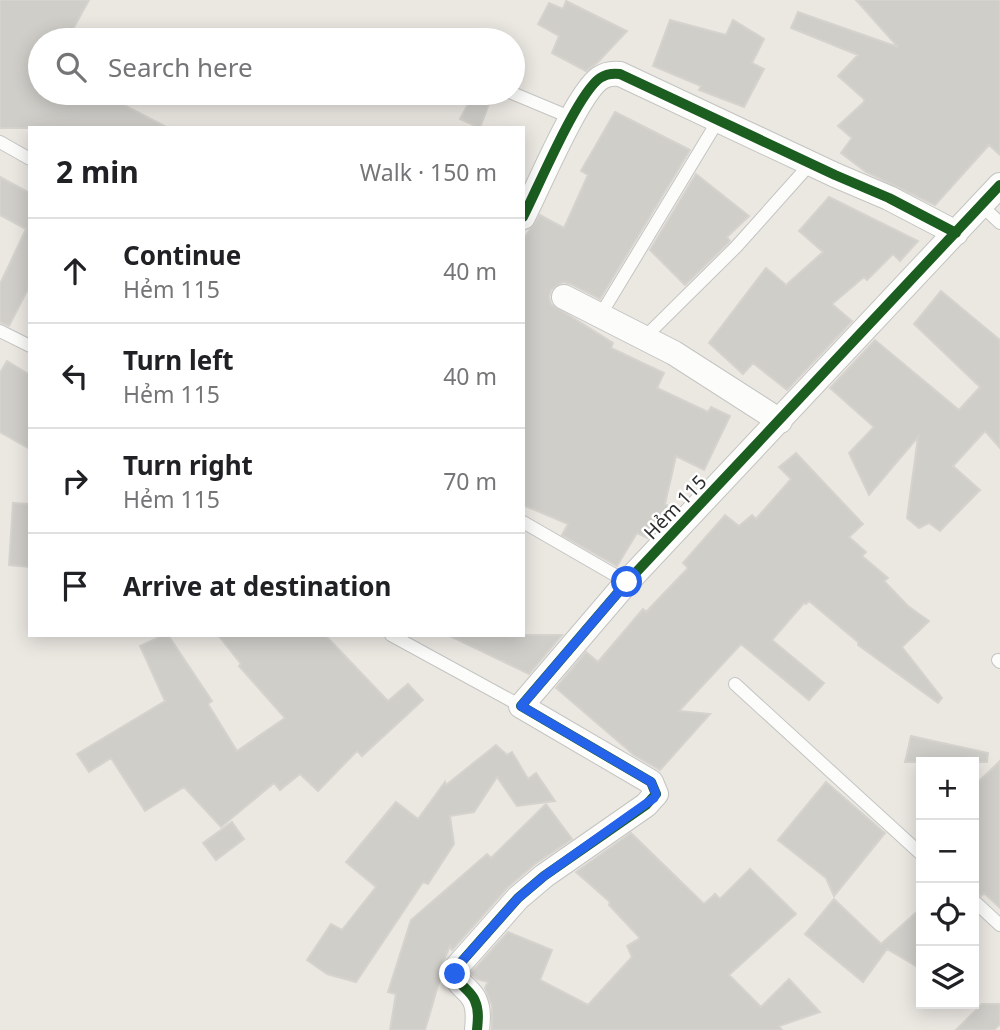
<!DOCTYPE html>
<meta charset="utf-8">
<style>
:root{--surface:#fff;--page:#f6f6f6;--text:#202124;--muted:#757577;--line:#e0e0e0}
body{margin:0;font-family:"Noto Sans",sans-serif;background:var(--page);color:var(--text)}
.controls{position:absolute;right:21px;bottom:21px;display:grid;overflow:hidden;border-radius:0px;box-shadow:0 4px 18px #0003}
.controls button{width:63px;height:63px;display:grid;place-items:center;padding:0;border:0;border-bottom:2px solid var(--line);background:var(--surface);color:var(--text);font:35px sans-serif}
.stop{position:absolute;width:21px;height:21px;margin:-16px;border:5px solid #2563eb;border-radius:50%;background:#fff}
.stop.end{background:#2563eb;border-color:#fff;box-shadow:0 2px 7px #0008}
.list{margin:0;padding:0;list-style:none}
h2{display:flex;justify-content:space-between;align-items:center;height:91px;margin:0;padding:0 28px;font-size:30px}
h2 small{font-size:23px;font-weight:400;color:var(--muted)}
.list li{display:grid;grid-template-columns:46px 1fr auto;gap:21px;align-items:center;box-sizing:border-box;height:105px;padding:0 28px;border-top:2px solid var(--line)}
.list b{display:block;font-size:26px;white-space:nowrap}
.list p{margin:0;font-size:23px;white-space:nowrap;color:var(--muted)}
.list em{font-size:23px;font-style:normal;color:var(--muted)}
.icon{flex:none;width:38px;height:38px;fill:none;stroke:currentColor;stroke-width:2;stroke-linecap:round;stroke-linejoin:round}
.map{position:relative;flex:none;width:1000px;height:1030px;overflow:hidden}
.search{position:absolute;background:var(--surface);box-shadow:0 4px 18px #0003;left:28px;top:28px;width:497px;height:77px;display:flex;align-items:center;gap:18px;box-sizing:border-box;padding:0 24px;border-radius:38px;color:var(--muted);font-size:26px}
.panel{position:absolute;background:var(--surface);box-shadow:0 4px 18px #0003;left:28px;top:126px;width:497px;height:511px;border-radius:0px}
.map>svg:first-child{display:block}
</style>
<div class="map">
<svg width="1000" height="1030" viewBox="0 0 1000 1030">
<rect width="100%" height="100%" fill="#ebe8e2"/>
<path fill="#d0cec9" stroke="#d6d3ce" stroke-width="2" d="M0,0H89L67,40H40V93H101L168,128H0Z
M856,0H1000V155L989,145L935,205L866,172L841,153L852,138L838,126L864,102V99L838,76L858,55L791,28L798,12L898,47Z
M566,1L627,31L598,62L586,71L552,53L559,36L538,24L549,3L563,9Z
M670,20L726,35L733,20L764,39L752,63L764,69L744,107L699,90L701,86L653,66Z
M474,93H493L480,128L460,119Z
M615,112L690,150L600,299L571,284L563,282L551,290L549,297L551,304L613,343L611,348L664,373L657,388L708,412L711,407L730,416L704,470L676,456L665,504L674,509L648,538L637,533L617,566L562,535L568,524L523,505V240L540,215L564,228L588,175L581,171Z
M696,174L749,216L727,237L730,241L685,285L650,250Z
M0,177L30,193V285L9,326L0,322V284L26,229L0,215Z
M829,197L918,241L900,261L893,254L867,280L864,277L832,304L852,321L787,390L753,363L743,374L709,343L766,268L786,285L823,252L799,231Z
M941,291L1000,340V448L985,431L953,466L980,490L940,531L929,523L919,528L907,518L918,437L869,495L849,453L874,427L830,388L875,340L959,410L980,387L914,324Z
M7,361L30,375V449L0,432V373Z
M796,453L863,524L849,537L866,552L862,556L888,578L884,581L908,606L929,621L902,647L942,698L938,703L858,645V642L809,601L806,604L804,603L772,640L824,683L809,700L741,644L679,711L710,714L660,770L634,755L556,688L586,652L598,662L643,609L646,612L688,568L683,563L725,515L739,526L752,515L756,519L791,479L779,467Z
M13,503L30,504V567L9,565Z
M164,635H168L212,701L208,704L237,751L285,718L239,666L241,664L218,635H325L388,701L408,684L423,700L362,756L357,751L318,791L300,774L280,790L274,783L221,827L184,787L145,811L111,758L89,772L77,754L165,701L140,646Z
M448,635H562L529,674Z
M911,736L988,753L987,762H905Z
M496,745L507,755L512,752L528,779L536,773L555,801L517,806L497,777L474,812L450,816L454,844L428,884L423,882L356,982L327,974L307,960L331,924L342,930L376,887L346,862L396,802L418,819L445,782L446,785Z
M1000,761V908L984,893L981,896L974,892V786Z
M826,782L885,833L834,896L826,878L778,840Z
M546,804L572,839L535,864L508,887L452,950L450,946L441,966V975L425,1030H390L396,994L388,992L411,920L487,854L491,858Z
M232,822L244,839L216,860L203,843Z
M631,833L704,904L715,894L720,899L750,869L796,914L729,975L761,1007L789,979L820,1012L779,1026L782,1030H492V1006L485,988L488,982L477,979L471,973L508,932L552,950L540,980L588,1005L632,957L627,946L640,938L609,905L610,902L576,872Z
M834,899L881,944L921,908V969L887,949L863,982L805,934Z
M982,1004H1000V1024L994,1030H956Z"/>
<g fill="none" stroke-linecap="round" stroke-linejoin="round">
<g stroke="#c4c4c3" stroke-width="14">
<path id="service" d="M512,93L572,118
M0,142L30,159
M981,205L1000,223
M601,314L719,119
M0,331L30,346
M644,338L736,247L811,163
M523,522L627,582
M391,635L521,706
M998,660L1000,662
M735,684L921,854
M974,901L1000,925"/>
</g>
<g stroke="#c4c4c3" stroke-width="26">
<path id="minor" d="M523,217C538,188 577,94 600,78C606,74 612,73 620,74L835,175L889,198L956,233
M564,297L674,353L780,421
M477,1030C478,1020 479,1010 475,1001C470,988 453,984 456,968L518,898L544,876L646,805L656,794L651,782L521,706L627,582L1000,185"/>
</g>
<use href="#service" stroke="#fcfcfb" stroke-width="12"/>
<use href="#minor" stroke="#fcfcfb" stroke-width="24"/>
<g stroke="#fff" stroke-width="15">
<path id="cycleway" d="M523,217C538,188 577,94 600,78C606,74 612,73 620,74L835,175L889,198L956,233
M477,1030C478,1020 479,1010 475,1001C470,988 453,984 456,968L518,898L544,876L646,805L656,794L651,782L521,706L627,582L1000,185"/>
</g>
<use href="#cycleway" stroke="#1b5e20" stroke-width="10"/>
</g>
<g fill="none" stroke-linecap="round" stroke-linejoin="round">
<path stroke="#2563eb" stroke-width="9" d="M455,974L456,968L518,898L544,876L654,798L656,794L651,782L521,706L627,582"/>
</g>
<g text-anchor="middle" stroke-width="5" stroke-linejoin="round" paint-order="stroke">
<g font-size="19" fill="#2d2d2d" stroke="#fff">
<text transform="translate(675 507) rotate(-46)" y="7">Hẻm 115</text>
</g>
</g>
</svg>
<div class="controls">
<button>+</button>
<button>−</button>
<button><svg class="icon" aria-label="locate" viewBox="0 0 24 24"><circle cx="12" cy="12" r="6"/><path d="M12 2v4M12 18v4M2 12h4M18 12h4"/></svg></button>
<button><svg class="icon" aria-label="layers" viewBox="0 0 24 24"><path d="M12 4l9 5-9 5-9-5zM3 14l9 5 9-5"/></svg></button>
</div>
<div class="stop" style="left:627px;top:582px"></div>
<div class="stop end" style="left:455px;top:974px"></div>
<div class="search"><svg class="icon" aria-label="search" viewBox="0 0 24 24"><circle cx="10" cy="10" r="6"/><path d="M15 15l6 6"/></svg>Search here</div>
<section class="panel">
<h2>2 min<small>Walk · 150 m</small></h2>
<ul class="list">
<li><svg class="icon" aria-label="ahead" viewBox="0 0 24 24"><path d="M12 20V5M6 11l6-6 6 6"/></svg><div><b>Continue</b><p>Hẻm 115</p></div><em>40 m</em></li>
<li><svg class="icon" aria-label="left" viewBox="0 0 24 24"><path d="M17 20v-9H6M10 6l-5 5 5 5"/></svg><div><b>Turn left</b><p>Hẻm 115</p></div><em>40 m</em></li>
<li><svg class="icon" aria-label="right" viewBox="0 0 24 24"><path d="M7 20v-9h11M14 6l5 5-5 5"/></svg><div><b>Turn right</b><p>Hẻm 115</p></div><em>70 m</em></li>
<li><svg class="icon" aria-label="arrive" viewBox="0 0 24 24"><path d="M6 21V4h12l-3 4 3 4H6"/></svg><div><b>Arrive at destination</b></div></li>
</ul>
</section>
</div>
